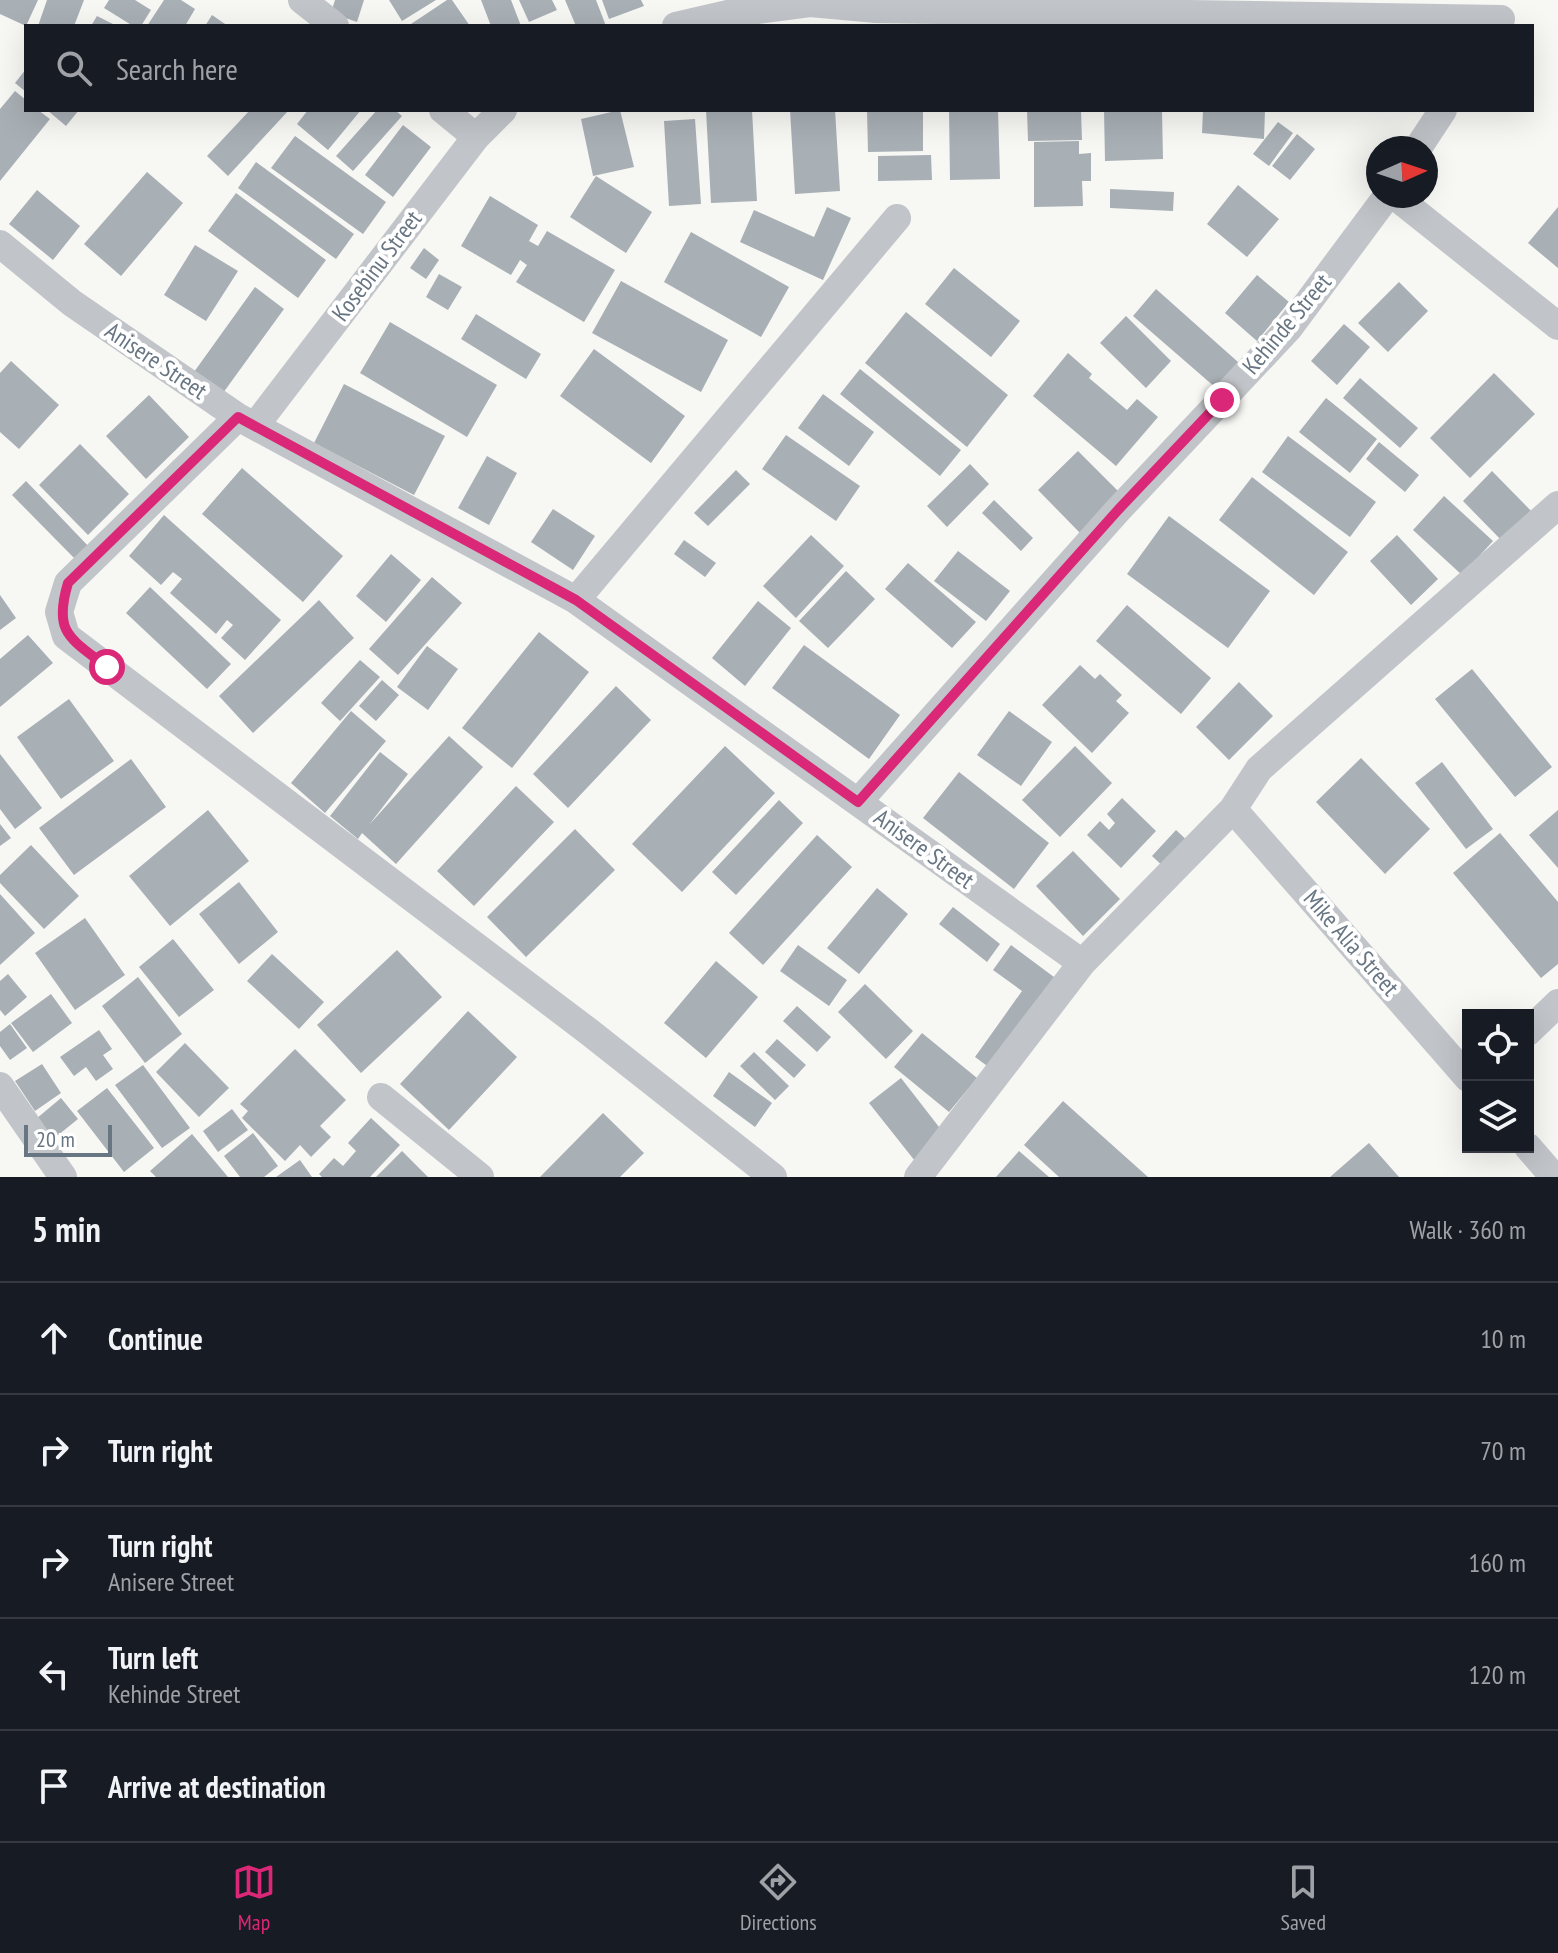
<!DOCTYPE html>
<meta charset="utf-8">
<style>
:root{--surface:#171b24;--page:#20242c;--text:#f1f3f6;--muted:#9ea1a6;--line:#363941;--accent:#db2777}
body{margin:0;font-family:"PT Sans Narrow",sans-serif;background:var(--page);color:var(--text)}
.controls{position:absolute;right:24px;bottom:24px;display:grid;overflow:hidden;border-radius:0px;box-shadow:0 8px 32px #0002}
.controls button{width:72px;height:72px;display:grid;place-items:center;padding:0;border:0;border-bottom:2px solid var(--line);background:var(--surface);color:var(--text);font:40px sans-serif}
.compass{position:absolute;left:1366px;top:136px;width:72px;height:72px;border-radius:50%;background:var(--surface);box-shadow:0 8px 32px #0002;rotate:87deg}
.scale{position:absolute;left:24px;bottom:20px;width:88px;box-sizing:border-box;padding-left:8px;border:4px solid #687683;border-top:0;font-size:22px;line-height:28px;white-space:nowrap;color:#687683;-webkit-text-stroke:6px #fff;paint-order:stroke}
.stop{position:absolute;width:24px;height:24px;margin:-18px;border:6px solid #db2777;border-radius:50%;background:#fff}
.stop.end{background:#db2777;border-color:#fff;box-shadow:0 2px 8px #0008}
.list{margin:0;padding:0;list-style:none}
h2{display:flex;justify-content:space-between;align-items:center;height:104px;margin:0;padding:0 32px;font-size:34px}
h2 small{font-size:26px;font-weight:400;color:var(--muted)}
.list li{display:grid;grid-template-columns:52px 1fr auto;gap:24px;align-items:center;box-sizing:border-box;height:112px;padding:0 32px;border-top:2px solid var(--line)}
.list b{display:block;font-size:30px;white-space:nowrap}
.list p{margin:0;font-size:26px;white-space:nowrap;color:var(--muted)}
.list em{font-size:26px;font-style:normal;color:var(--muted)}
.icon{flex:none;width:44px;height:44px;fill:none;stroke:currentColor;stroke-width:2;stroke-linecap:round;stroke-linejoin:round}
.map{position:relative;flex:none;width:1558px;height:1177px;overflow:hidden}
.search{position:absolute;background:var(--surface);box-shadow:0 8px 32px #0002;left:24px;right:24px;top:24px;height:88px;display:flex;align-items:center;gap:20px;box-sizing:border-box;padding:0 28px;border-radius:0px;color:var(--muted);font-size:30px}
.sheet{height:664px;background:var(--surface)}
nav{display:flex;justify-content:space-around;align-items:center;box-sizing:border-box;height:112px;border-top:2px solid var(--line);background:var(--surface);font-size:22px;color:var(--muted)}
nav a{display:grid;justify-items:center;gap:4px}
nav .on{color:var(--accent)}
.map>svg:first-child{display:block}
</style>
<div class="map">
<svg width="1558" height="1177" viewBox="0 0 1558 1177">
<rect width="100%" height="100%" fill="#f7f7f4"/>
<path fill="#a8afb5" d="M0,0H38L26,26L0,14Z
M47,0H84L74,26H38Z
M109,0H135L151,10L141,26H133L104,8Z
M164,0H181L195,9L185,26H147Z
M335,0H364L357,22L331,13Z
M389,0H436L402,21Z
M447,0H452L470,26H408Z
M481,0H511L521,26H491Z
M519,0H552L557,10L529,22Z
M565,0H596L606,26H576Z
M602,0H641L644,6L609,19Z
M212,15L228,26H205Z
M97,16L117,26H91Z
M26,69V92L15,83Z
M15,91L26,100V110H38L50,119L0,181V109Z
M47,110H79L66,126Z
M250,110H289L228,176L207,156Z
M308,110H361L328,150L297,124Z
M377,110H395L402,116L353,171L336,156Z
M620,110L634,167L593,176L581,119Z
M706,110H752L757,201L711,203Z
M790,110H835L840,191L795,194Z
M867,110H923V151L868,152Z
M949,110H998L1000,179L950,180Z
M1027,110H1081L1082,140L1028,141Z
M1104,110H1162L1163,159L1105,161Z
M1203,110H1265L1264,139L1202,133Z
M695,119L701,204L669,206L664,121Z
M1278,122L1293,133L1269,166L1253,154Z
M403,125L431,147L393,197L365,175Z
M1297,134L1315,149L1290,180L1272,166Z
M295,136L386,202L363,234L271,168Z
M1079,141V154L1091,153V181H1082L1083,206L1034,207V142Z
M931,155L932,180L878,181V156Z
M256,162L354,234L336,259L238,188Z
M147,172L183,203L121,276L84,244Z
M596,176L652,212L626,253L570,217Z
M1238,185L1279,219L1247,257L1207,224Z
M1110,189L1174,192L1173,211L1110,208Z
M37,190L80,226L53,260L9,224Z
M236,193L326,260L298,298L208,231Z
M490,196L538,225L529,241L538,246L547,231L615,270L584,322L516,282L527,265L520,260L511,275L461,246Z
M827,207L851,218L823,280L740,242L754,210L814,237Z
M1558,207V268L1528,243Z
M691,232L789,287L761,337L664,282Z
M195,245L238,271L206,321L164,295Z
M424,248L439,260L426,279L410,268Z
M954,268L1020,321L991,357L925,304Z
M439,274L462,287L448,310L426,297Z
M1257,275L1289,302L1257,341L1225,313Z
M621,281L728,340L701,392L592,333Z
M1399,282L1428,311L1388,352L1358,323Z
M255,287L284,309L223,393L194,372Z
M1156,289L1238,362L1216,388L1133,316Z
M906,312L1008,395L967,447L865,363Z
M476,314L541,354L526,379L461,339Z
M1126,316L1171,361L1146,388L1100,343Z
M390,322L497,385L467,437L360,373Z
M1344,324L1370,347L1337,385L1311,361Z
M594,349L685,416L651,463L560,396Z
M1068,353L1092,374L1089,378L1127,410L1137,399L1158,417L1116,466L1033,396Z
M11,361L59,405L19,449L0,432V373Z
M860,369L961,450L940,476L840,394Z
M1494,373L1535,414L1470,478L1430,438Z
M1360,378L1418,428L1400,448L1343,398Z
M344,384L445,436L414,495L314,443Z
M823,394L874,432L849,466L798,428Z
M149,395L189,437L146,479L106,436Z
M1326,398L1377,439L1350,473L1299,432Z
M786,435L860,486L836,521L762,469Z
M1288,436L1376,502L1350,537L1262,472Z
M1379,442L1419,475L1405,492L1366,459Z
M80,444L129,494L88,535L39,485Z
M1078,451L1121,494L1081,534L1038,490Z
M487,456L517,473L489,525L458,508Z
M970,464L989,484L947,527L927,506Z
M242,468L343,556L303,602L202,514Z
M736,470L750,484L708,526L694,513Z
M1492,471L1537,517L1507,546L1463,501Z
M1252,477L1348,552L1314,595L1219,520Z
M26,481L91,549L78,562L12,495Z
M1444,496L1493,541L1462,575L1413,530Z
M994,500L1033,538L1021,551L982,513Z
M553,509L595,536L573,570L531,542Z
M164,515L281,620L245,660L221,638L233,625L227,620L216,634L170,593L182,579L173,572L161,585L129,556Z
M1169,516L1270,591L1228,648L1127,574Z
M811,535L844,566L796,618L763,586Z
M1397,535L1438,579L1411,605L1370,561Z
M684,540L716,563L705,577L674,554Z
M958,551L1010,591L986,621L934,581Z
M391,554L421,580L386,622L356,596Z
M908,563L976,622L952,648L885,589Z
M846,571L875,599L828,648L799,621Z
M432,577L462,603L398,675L369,649Z
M150,587L231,664L207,689L126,613Z
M0,595L16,618L0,630Z
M319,600L354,638L253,733L219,696Z
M758,601L791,628L745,686L712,658Z
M1127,605L1211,678L1181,714L1096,641Z
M539,632L589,672L512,768L462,728Z
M28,635L53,663L0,707V659Z
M804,645L900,715L869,759L772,688Z
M427,646L458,669L428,710L397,687Z
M360,660L380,677L340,721L321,703Z
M1080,665L1095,679L1100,674L1122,695L1116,701L1129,713L1092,753L1042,705Z
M1472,669L1552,767L1515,797L1435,699Z
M382,680L399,695L376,721L359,706Z
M1239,682L1273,716L1229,760L1196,727Z
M616,686L651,720L568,808L533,774Z
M69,699L114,761L61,799L17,737Z
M351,711L386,741L325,813L291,783Z
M1009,711L1052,742L1021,786L977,755Z
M449,736L483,767L396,864L362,833L358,839L330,816L380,752L408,774L369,825Z
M725,746L775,793L682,892L632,844Z
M1075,746L1112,783L1060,837L1022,800Z
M0,754L42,808L15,829L0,809Z
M1361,758L1430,829L1385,874L1316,802Z
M131,759L166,807L74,875L39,828Z
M1442,762L1493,829L1466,849L1415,783Z
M959,772L1049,843L1014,889L923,818Z
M516,786L554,822L474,906L437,871Z
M1122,798L1156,831L1121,868L1087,835L1100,821L1109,830L1115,823L1107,814Z
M779,800L803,823L736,895L712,872Z
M208,810L249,861L170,926L129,876Z
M1558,810V868L1529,835Z
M0,824L11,838L0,846Z
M575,829L615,870L526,957L487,917Z
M1176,830L1191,844L1167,870L1152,856Z
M1500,833L1558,902V964L1541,978L1453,873Z
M817,835L852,867L763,965L729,933Z
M31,845L79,896L44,929L0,883V875Z
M1073,851L1120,899L1083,936L1036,886Z
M239,882L278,932L239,964L199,914Z
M877,888L908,914L859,974L827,948Z
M0,894L35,933L0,965Z
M953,907L1000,944L987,962L939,924Z
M85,918L125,975L75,1010L35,953Z
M173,939L214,990L179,1017L139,967Z
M798,945L847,980L829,1006L780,971Z
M1011,945L1058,980L994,1071L975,1057L1022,991L993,970Z
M397,950L442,997L361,1073L317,1025Z
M272,954L324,1002L299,1029L247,981Z
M716,961L758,997L706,1058L664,1023Z
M8,974L27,997L5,1016L0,1010V981Z
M138,977L182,1034L145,1063L102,1006Z
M865,984L913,1031L886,1059L838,1012Z
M51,994L72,1023L33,1052L11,1023Z
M797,1006L831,1037L817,1052L783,1021Z
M468,1011L517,1057L449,1130L400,1084Z
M10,1024L27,1048L10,1060L0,1046V1032Z
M99,1030L112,1049L103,1055L113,1069L96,1081L86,1067L74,1076L60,1057Z
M922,1033L977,1078L949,1112L894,1067Z
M777,1039L806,1065L794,1078L765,1052Z
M185,1043L229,1088L199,1117L156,1072Z
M295,1049L346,1100L320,1126L331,1137L311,1157L300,1145L285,1161L242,1118L248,1111L240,1104Z
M754,1052L789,1086L775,1100L740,1066Z
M42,1064L61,1093L35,1111L15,1081Z
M143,1065L190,1128L162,1148L115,1085Z
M729,1072L772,1103L755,1127L713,1096Z
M901,1078L946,1136L915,1161L869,1103Z
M107,1088L154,1148L124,1172L77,1111Z
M61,1098L78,1119L52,1140L36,1119Z
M1063,1101L1148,1177H1059L1024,1145Z
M232,1109L248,1130L218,1152L203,1131Z
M603,1113L644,1153L620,1177H540Z
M371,1118L400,1145L370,1177H322L319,1174L334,1158L343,1166L356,1151L348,1143Z
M253,1133L278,1166L264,1177H240L224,1156Z
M192,1134L228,1177H156L150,1171Z
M1369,1143L1399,1177H1330Z
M402,1151L428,1177H376Z
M1019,1151L1049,1177H996Z
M300,1160L312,1177H276Z"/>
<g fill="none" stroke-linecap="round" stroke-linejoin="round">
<path stroke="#c1c4c8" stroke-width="28" d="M302,0L335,26
M676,26L728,14L810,3L876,9L1501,19
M443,110L476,137
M1418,148L1443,110
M1395,196L1558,326
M0,244L72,303L238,417L576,600L1082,963
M238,417L68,583L59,612L66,636L588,1031L773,1177
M255,426L476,137L503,110
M576,600L897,218
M858,802L1118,510L1289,328L1387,196
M1233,809L1468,1078
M1528,1032L1558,1003
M0,1086L63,1177
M381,1097L480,1177
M1528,1147L1554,1177
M918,1177L1082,963L1233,809L1259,769L1558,505"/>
</g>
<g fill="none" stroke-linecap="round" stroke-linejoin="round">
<path stroke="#db2777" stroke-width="10" d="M107,667C70,638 53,633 68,583L238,417L576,600L858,802L1118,510L1222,400"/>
</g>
<g text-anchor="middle" stroke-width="8" stroke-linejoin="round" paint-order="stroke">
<g font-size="24" fill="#687683" stroke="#fff">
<text transform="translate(377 266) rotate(-53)" y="8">Kosebinu Street</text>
<text transform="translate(1287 324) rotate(-50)" y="8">Kehinde Street</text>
<text transform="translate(156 361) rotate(34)" y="8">Anisere Street</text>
<text transform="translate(924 849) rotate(36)" y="8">Anisere Street</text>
<text transform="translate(1351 943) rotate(49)" y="8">Mike Alia Street</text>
</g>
</g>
</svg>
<div class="controls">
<button><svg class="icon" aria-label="locate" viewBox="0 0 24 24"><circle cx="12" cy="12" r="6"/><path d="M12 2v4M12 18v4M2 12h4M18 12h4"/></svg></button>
<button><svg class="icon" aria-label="layers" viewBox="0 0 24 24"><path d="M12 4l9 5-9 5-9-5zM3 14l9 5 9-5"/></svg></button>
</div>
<svg class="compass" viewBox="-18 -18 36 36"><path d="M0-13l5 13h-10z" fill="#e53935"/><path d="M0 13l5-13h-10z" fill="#9ea1a6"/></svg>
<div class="scale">20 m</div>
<div class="stop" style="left:107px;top:667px"></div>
<div class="stop end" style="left:1222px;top:400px"></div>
<div class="search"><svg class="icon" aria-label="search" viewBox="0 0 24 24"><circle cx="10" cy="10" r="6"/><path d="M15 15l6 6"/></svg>Search here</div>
</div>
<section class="sheet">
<h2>5 min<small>Walk · 360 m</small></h2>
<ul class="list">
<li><svg class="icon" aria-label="ahead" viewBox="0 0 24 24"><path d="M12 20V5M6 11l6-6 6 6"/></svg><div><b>Continue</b></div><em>10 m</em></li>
<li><svg class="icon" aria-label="right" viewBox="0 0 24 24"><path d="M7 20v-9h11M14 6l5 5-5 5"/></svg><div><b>Turn right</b></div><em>70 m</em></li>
<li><svg class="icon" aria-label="right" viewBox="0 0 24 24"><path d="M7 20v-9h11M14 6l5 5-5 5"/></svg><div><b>Turn right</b><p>Anisere Street</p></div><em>160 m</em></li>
<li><svg class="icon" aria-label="left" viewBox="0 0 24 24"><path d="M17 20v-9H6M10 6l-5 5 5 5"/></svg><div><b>Turn left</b><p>Kehinde Street</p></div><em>120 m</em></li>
<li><svg class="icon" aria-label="arrive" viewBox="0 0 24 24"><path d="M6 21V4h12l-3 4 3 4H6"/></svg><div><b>Arrive at destination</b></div></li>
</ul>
</section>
<nav>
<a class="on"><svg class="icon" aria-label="map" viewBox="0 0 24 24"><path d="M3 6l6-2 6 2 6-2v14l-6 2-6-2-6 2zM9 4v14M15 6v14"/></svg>Map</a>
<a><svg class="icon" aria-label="directions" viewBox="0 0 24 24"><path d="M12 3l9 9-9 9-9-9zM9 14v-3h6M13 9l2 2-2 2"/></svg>Directions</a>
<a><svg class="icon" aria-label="saved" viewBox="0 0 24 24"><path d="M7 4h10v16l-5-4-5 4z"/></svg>Saved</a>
</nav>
